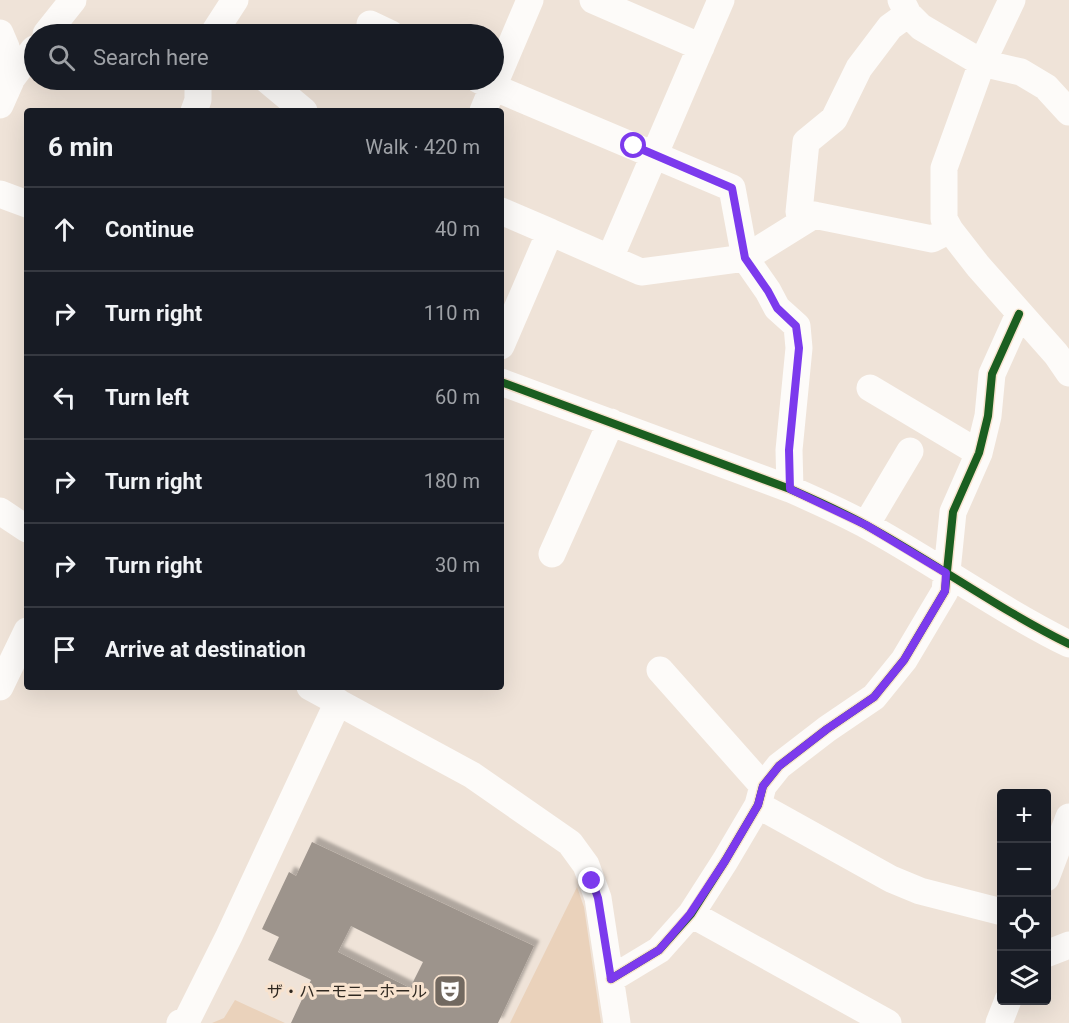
<!DOCTYPE html>
<meta charset="utf-8">
<style>
:root{--surface:#171b24;--page:#242831;--text:#f1f3f6;--muted:#9ea1a6;--line:#363941}
body{margin:0;font-family:Roboto,"Noto Sans JP",sans-serif;background:var(--page);color:var(--text)}
.controls{position:absolute;right:18px;bottom:18px;display:grid;overflow:hidden;border-radius:6px;box-shadow:0 6px 24px #0002}
.controls button{width:54px;height:54px;display:grid;place-items:center;padding:0;border:0;border-bottom:2px solid var(--line);background:var(--surface);color:var(--text);font:30px sans-serif}
.stop{position:absolute;width:18px;height:18px;margin:-14px;border:4px solid #7c3aed;border-radius:50%;background:#fff}
.stop.end{background:#7c3aed;border-color:#fff;box-shadow:0 2px 6px #0008}
.list{margin:0;padding:0;list-style:none}
h2{display:flex;justify-content:space-between;align-items:center;height:78px;margin:0;padding:0 24px;font-size:26px}
h2 small{font-size:20px;font-weight:400;color:var(--muted)}
.list li{display:grid;grid-template-columns:39px 1fr auto;gap:18px;align-items:center;box-sizing:border-box;height:84px;padding:0 24px;border-top:2px solid var(--line)}
.list b{display:block;font-size:22px;white-space:nowrap}
.list em{font-size:20px;font-style:normal;color:var(--muted)}
.icon{flex:none;width:33px;height:33px;fill:none;stroke:currentColor;stroke-width:2;stroke-linecap:round;stroke-linejoin:round}
.map{position:relative;flex:none;width:1069px;height:1023px;overflow:hidden}
.search{position:absolute;background:var(--surface);box-shadow:0 6px 24px #0002;left:24px;top:24px;width:480px;height:66px;display:flex;align-items:center;gap:15px;box-sizing:border-box;padding:0 21px;border-radius:33px;color:var(--muted);font-size:22px}
.panel{position:absolute;background:var(--surface);box-shadow:0 6px 24px #0002;left:24px;top:108px;width:480px;height:582px;border-radius:6px}
.map>svg:first-child{display:block}
</style>
<div class="map">
<svg width="1069" height="1023" viewBox="0 0 1069 1023">
<defs>
<filter id="shadow"><feDropShadow dx="5.5" dy="-5.5" stdDeviation="1.5" flood-color="#0004"/></filter>
</defs>
<rect width="100%" height="100%" fill="#efe3d8"/>
<path fill="#ead2bb" d="M577,887L584,907L601,1023H510Z
M235,1000L285,1023H212L224,1018Z"/>
<path fill="#9d948c" fill-rule="evenodd" filter="url(#shadow)" d="M312,842L534,946L498,1023H291L311,980L268,960L279,937L262,929L289,872L296,876ZM351,926L423,962L410,988L338,952Z"/>
<g fill="none" stroke-linecap="round" stroke-linejoin="round">
<path stroke="#fdfbf9" stroke-width="27" d="M593,0L701,47
M901,0L908,14L921,27L982,63L1021,72L1046,87L1069,112
M1012,0L982,63L944,168V219L950,230L978,266L1056,354L1069,373
M908,14L890,27L859,68L834,119L806,142L799,212L932,239L950,230
M370,24L391,34
M0,33L6,47L12,78L0,105
M46,34L73,0
M213,34L235,0
M12,78L34,49
M267,80L304,111
M479,80L493,87L530,0
M194,111L198,100V80
M483,111L493,87L732,188L745,258L768,291L777,308L797,326L799,348L789,450L790,489
M0,194L27,204
M501,211L550,232L501,346
M550,232L641,272L745,258L814,215
M610,258L721,0
M501,382L790,489C815,500 840,511 864,524C934,562 998,609 1069,644
M870,388L979,453
M0,511L27,529
M866,525L910,451
M552,554L611,422
M660,670L763,786
M0,687L27,631
M310,687L472,775L570,843L586,865L598,898L617,1023
M758,805L891,879L920,891L1002,912
M1046,878L1069,817
M691,914L888,1023
M1046,954L1069,945
M611,979L659,950L691,914L725,861L758,805L763,786L779,766L827,729L874,697L904,660L945,591L953,512L979,453L988,416L992,374L1019,314
M180,1023L187,1020L229,936L338,702
M999,1023L1008,1000"/>
<g stroke="#f8e3cf" stroke-width="11">
<path id="cycleway" d="M501,382L790,489C815,500 840,511 864,524C934,562 998,609 1069,644
M611,979L659,950L691,914L725,861L758,805L763,786L779,766L827,729L874,697L904,660L945,591L953,512L979,453L988,416L992,374L1019,314"/>
</g>
<use href="#cycleway" stroke="#1b5e20" stroke-width="8"/>
</g>
<g fill="none" stroke-linecap="round" stroke-linejoin="round">
<path stroke="#7c3aed" stroke-width="8" d="M592,881L598,898L611,979L659,950L690,914L725,861L758,805L763,786L779,766L827,729L874,697L904,660L945,591L946,573L866,525L790,489L789,450L799,348L796,326L777,308L768,291L745,258L732,188L634,146"/>
</g>
<defs>
<g id="theatre-square" transform="scale(1.725)"><rect x="-9" y="-9" width="18" height="18" rx="4" fill="#726960" stroke="#f8e3cf"/><path d="M-5-5.5Q0-4 5-5.5V0Q5 5 0 6Q-5 5-5 0ZM-3.3-2.5H-1v1.5H-3.3ZM1-2.5H3.3v1.5H1ZM-2.8 1Q0 5.5 2.8 1Z" fill="#fff"/></g>
</defs>
<g fill-rule="evenodd">
<use href="#theatre-square" x="450" y="991"/>
</g>
<g text-anchor="middle" stroke-width="6" stroke-linejoin="round" paint-order="stroke">
<g font-size="16" fill="#2f2820" stroke="#f8e3cf" text-anchor="end">
<text x="427" y="997">ザ・ハーモニーホール</text>
</g>
</g>
</svg>
<div class="controls">
<button>+</button>
<button>−</button>
<button><svg class="icon" aria-label="locate" viewBox="0 0 24 24"><circle cx="12" cy="12" r="6"/><path d="M12 2v4M12 18v4M2 12h4M18 12h4"/></svg></button>
<button><svg class="icon" aria-label="layers" viewBox="0 0 24 24"><path d="M12 4l9 5-9 5-9-5zM3 14l9 5 9-5"/></svg></button>
</div>
<div class="stop" style="left:634px;top:146px"></div>
<div class="stop end" style="left:592px;top:881px"></div>
<div class="search"><svg class="icon" aria-label="search" viewBox="0 0 24 24"><circle cx="10" cy="10" r="6"/><path d="M15 15l6 6"/></svg>Search here</div>
<section class="panel">
<h2>6 min<small>Walk · 420 m</small></h2>
<ul class="list">
<li><svg class="icon" aria-label="ahead" viewBox="0 0 24 24"><path d="M12 20V5M6 11l6-6 6 6"/></svg><div><b>Continue</b></div><em>40 m</em></li>
<li><svg class="icon" aria-label="right" viewBox="0 0 24 24"><path d="M7 20v-9h11M14 6l5 5-5 5"/></svg><div><b>Turn right</b></div><em>110 m</em></li>
<li><svg class="icon" aria-label="left" viewBox="0 0 24 24"><path d="M17 20v-9H6M10 6l-5 5 5 5"/></svg><div><b>Turn left</b></div><em>60 m</em></li>
<li><svg class="icon" aria-label="right" viewBox="0 0 24 24"><path d="M7 20v-9h11M14 6l5 5-5 5"/></svg><div><b>Turn right</b></div><em>180 m</em></li>
<li><svg class="icon" aria-label="right" viewBox="0 0 24 24"><path d="M7 20v-9h11M14 6l5 5-5 5"/></svg><div><b>Turn right</b></div><em>30 m</em></li>
<li><svg class="icon" aria-label="arrive" viewBox="0 0 24 24"><path d="M6 21V4h12l-3 4 3 4H6"/></svg><div><b>Arrive at destination</b></div></li>
</ul>
</section>
</div>
